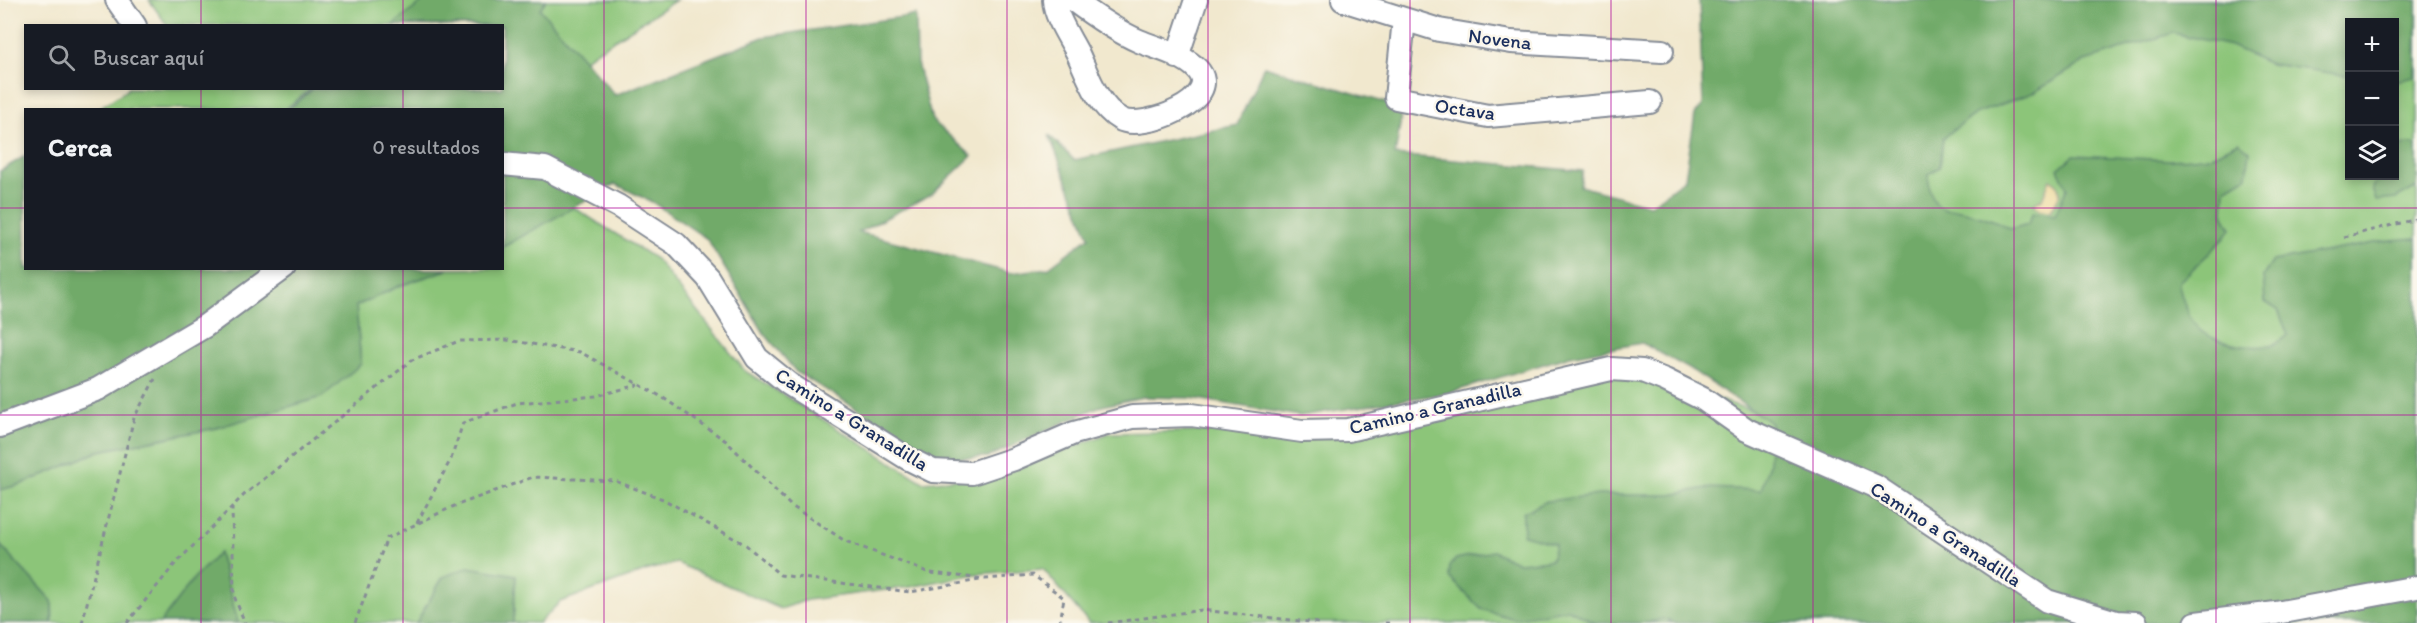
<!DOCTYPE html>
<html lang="es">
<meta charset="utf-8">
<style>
:root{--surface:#171b24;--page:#242831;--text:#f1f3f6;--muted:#9ea1a6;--line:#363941}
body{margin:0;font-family:Itim,sans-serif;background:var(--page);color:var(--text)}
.controls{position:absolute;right:18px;top:18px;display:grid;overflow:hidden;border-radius:0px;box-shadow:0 3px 9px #0003}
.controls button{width:54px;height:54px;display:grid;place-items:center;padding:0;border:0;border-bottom:2px solid var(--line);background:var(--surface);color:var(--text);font:30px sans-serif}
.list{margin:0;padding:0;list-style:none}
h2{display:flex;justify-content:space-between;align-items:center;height:78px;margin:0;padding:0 24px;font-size:26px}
h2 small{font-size:20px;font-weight:400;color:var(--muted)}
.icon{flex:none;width:33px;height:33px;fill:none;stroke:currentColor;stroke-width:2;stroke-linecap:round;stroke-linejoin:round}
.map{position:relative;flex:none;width:2417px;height:623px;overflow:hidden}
.search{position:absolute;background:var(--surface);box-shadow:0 3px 9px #0003;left:24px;top:24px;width:480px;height:66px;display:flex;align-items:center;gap:15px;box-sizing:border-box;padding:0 21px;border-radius:0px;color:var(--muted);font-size:22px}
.panel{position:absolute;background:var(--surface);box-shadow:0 3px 9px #0003;left:24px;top:108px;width:480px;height:162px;border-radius:0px}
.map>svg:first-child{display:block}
</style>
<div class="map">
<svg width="2417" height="623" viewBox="0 0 2417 623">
<rect width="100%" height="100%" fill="#fbf7ec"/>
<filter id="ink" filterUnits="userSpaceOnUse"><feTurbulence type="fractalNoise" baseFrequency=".0167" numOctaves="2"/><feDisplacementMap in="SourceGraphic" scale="12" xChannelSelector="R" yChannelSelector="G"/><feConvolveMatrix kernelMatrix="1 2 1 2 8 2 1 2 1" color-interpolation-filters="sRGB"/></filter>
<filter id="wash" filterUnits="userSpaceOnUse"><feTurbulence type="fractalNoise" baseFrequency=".008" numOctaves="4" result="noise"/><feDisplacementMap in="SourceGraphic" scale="24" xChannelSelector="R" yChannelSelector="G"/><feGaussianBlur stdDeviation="1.35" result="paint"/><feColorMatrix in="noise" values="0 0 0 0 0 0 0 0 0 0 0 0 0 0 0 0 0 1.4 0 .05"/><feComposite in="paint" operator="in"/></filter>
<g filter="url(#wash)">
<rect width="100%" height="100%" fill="#f1e8ce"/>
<path fill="#8cc579" stroke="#547a6c" stroke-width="1.5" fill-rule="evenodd" d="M149,0H676L503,112L502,110L428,109L311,89L502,88V26L167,25Z
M2417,0V623H1158L1156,620L1145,623H1089L1043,569L975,574L910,587L807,600L781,609L677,563L651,569L560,602L539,623H513L516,575L443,577L416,623H238L219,553L160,623H53L52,601L0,545V490L22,484L99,451L216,428L361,364L356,306L399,286L449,269L502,268L503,247L573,207L656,259L745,371L923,482L1000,475L1109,433L1220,431L1344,435L1608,372L1659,380L1772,417L1719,69ZM2350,22H2394V176H2350Z
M128,89V88L311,89L285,109H98Z"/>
<path fill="#71aa69" stroke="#466c64" stroke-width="1.5" d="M425,0H546L540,9L615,95L763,37L916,15L917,63L932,120L972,156L932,194L859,232L1011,273L1048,268L1089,237L1049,135L1074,160L1237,125L1264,66L1403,108L1395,155L1583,171L1580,186L1650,205L1685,179L1695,114L1703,105L1699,0H2417L2416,77L2395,81L2394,22H2350L2349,76L2270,64L2231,46L2173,33L2085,61L2035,92L1975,114L1943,138L1940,167L1929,174C1928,187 1931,205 1946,210C1951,211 1956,209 1961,210C1977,215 1996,219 2010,229L2028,224L2033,212L2055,215L2067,188L2058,169L2074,155L2171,160L2211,156L2239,142L2250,151L2247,176L2225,189L2224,216L2231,228L2224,239L2179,282C2179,293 2191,324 2201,331C2222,346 2269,355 2288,335L2278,310L2265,302L2263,276L2273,261L2391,240L2417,238V623H1674L1663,619L1647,623H1596L1568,609L1514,619L1481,609L1449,577L1450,565L1456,559L1493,551L1519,563L1551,560L1555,544L1523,535V513L1547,501L1599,495H1671L1706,488L1761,490L1769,463L1771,423L1693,371L1642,343L1570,356L1449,393L1300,416L1191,398L1143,397L1098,407L988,457L947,459L907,439L796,372L764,333L707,239L652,202L615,184L503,247L502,110H287L313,89L502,88V26L393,25Z
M2408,144L2417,145V187L2396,199L2376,201L2372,188L2379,176H2394L2395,148Z
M25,156L26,268L449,269L399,286L356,306L361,364L322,397L216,428L99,451L22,484L0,490V171Z
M0,545L52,601V623H0Z
M219,553L238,623H160L194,578Z
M468,567L516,575L513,623H416L443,577Z"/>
<path fill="#eeda9e" stroke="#84847e" stroke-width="1.5" d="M2050,179L2057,184L2060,194L2051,211L2040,210L2034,204L2042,199Z"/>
</g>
<g filter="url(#ink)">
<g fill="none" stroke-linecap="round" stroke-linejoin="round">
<g stroke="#868c96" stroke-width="26">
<path id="minor" d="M117,0L135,26
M1054,0C1055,17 1070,38 1078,54C1088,76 1098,106 1120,119C1142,132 1226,99 1197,69C1182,54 1158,49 1139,41C1116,31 1093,15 1073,0
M1343,0L1439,30L1511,42L1662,51
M1404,19L1396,98L1488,116L1650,102
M1177,57L1196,0
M502,164L545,168L618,206L676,244L708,278L757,358L789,384L907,458L933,471L972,473L1014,459L1074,433L1132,417L1192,415L1302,431L1348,430L1611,369L1642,371L1665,380L1703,399L1747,430L1875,486L2047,601L2116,622L2136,623
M0,426L98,389L205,326L284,268
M2196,623L2276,613L2417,587"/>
</g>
<path stroke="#868c96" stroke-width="3" stroke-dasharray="4.5 4.5" stroke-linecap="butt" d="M2344,237L2417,219
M232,507L234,596L245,623
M417,523L451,459L463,423L517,403L596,396L638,385
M82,623L134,418L155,379
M127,623L175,564L244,495L412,360L459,341L507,340L580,352L662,397L726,441L790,505L845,541L930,573L985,579L1033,575L1064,598L1060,623
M355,623L387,538L452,507L533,477L615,481L663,499L746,545L780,575L910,592L980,580
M1108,623L1202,610L1319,623
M1385,623H1389"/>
<use href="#minor" stroke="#fff" stroke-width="22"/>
</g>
</g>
<path fill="none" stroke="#b5179e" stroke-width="1.5" stroke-opacity="0.55" d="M201,0V26M403,0V26M604,0V623M806,0V623M1007,0V623M1208,0V623M1410,0V623M1611,0V623M1813,0V623M2014,0V623M2216,0V623M201,88V110M403,88V110M0,208H26M502,208H2417M201,268V623M403,268V623M0,415H2417"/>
<g text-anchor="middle" stroke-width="5" stroke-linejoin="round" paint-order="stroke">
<g font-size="20" fill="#1b2f5e" stroke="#fbf7ec">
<text transform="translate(1500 39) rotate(7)" y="7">Novena</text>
<text transform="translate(1465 109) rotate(8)" y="7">Octava</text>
<text transform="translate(1435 408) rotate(-13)" y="7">Camino a Granadilla</text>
<text transform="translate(852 419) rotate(32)" y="7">Camino a Granadilla</text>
<text transform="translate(1946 534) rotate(33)" y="7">Camino a Granadilla</text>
</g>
</g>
</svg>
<div class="controls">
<button>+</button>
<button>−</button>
<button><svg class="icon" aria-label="layers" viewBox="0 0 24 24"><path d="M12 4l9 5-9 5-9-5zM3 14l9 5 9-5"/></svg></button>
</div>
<div class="search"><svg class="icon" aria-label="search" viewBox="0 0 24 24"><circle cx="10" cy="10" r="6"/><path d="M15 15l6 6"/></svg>Buscar aquí</div>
<section class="panel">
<h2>Cerca<small>0 resultados</small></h2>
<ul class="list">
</ul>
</section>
</div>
